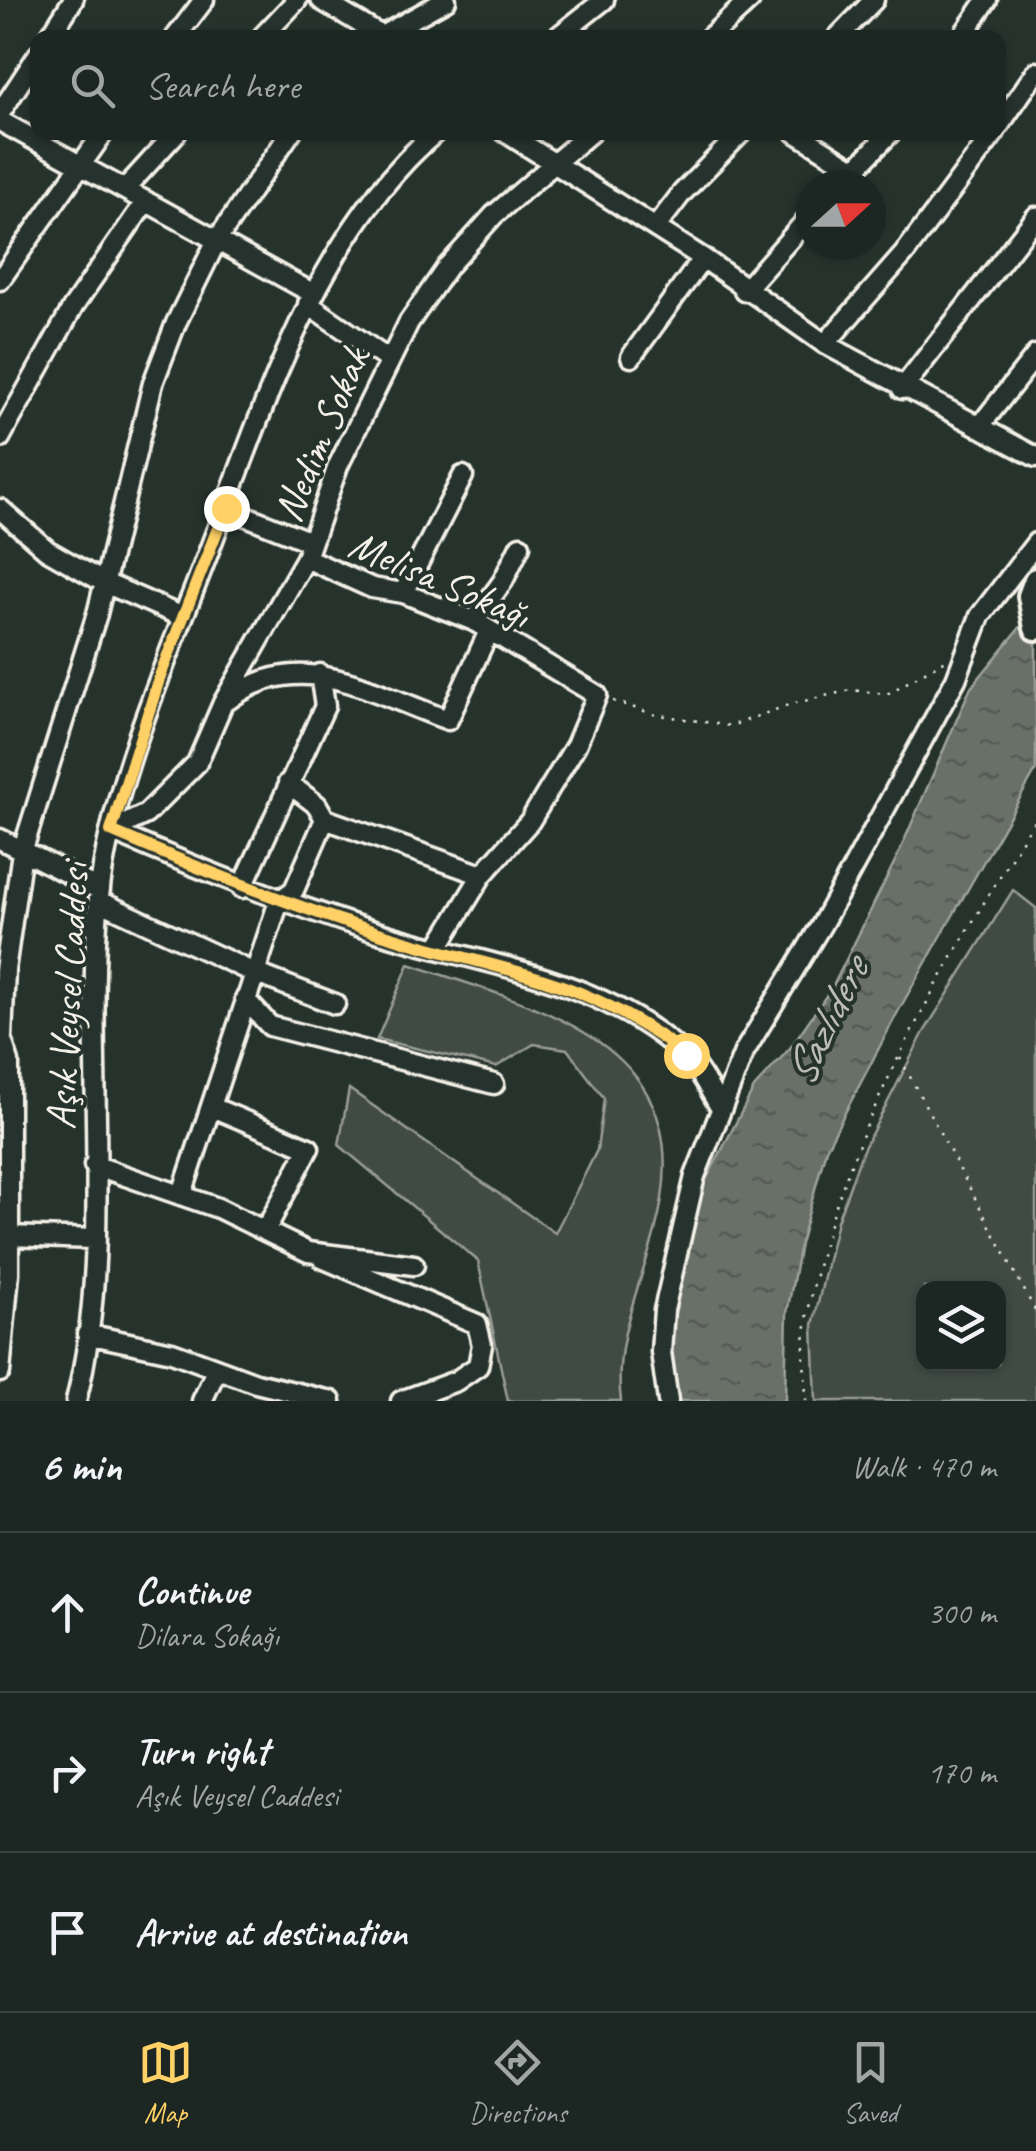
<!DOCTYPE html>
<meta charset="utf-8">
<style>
:root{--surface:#1c2622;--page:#252e2a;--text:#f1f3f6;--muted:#a0a5a5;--line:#3a4340;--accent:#ffd166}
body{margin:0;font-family:Caveat,sans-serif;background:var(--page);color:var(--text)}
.controls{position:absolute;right:30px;bottom:30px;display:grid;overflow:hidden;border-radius:20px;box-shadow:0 2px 8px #0004}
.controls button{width:90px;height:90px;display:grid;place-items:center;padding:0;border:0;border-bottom:2px solid var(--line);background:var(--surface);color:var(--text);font:50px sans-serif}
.compass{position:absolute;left:796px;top:170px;width:90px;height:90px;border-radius:50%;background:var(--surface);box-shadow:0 2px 8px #0004;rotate:69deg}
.stop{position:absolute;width:30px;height:30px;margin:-22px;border:8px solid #ffd166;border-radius:50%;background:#fff}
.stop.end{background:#ffd166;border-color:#fff;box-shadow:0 2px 10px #0008}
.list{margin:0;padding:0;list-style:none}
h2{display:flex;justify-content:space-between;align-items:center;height:130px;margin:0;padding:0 40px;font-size:42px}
h2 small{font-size:32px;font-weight:400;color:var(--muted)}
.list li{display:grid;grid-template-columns:65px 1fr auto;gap:30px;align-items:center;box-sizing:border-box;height:160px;padding:0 40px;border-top:2px solid var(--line)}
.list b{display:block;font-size:38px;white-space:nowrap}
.list p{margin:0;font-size:32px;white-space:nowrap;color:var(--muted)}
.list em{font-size:32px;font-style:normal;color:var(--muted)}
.icon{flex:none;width:55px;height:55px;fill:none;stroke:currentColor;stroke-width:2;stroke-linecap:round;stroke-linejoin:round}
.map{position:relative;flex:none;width:1036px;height:1401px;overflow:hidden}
.search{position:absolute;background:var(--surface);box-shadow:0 2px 8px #0004;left:30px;right:30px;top:30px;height:110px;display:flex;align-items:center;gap:25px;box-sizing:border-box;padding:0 35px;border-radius:20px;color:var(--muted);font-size:38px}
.sheet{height:610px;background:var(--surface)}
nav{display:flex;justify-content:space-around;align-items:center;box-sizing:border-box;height:140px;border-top:2px solid var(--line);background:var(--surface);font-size:28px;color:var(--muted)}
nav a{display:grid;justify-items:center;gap:5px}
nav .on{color:var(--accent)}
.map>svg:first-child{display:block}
</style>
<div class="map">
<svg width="1036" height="1401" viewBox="0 0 1036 1401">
<defs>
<pattern id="water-ripples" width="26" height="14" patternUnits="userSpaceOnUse" patternTransform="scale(2.5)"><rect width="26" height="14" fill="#676f68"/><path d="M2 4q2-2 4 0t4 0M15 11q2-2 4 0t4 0" fill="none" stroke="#565a55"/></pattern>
</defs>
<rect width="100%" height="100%" fill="#26332d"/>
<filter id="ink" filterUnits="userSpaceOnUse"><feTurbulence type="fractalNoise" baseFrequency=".01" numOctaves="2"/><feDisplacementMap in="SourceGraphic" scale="20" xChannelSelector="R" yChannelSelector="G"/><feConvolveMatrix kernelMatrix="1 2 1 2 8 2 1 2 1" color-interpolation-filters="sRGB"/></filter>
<g filter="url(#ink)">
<path fill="#414b45" stroke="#9a9e96" stroke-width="2.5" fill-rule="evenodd" d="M1013,890L1036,908V1401H816L813,1325L837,1221L863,1150L924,1032ZM924,1288H998V1364H924Z
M409,964C546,1010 706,1044 655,1231C640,1288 613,1341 621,1401H508L478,1261L339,1145L349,1089L555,1233L597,1150L604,1098L567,1049L534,1044L496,1067L377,1039Z"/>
<path fill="url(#water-ripples)" stroke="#9fa39b" stroke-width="2.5" d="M1036,608V770L900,1008L826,1149L800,1244L787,1313L785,1401H673L669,1317L680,1254L703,1186L754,1088L790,1048L833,986L898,855L970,689Z"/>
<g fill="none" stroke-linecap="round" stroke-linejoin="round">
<g stroke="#f4f1e8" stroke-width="25">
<path id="minor" d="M321,0L385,38
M49,38L73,0
M175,38L204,0
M261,38L297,0
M378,38L446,0
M556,38L604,0
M709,38L750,0
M837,38L874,0
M961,38L987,0
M0,113L38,55
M0,121L314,294
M998,127L1036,72
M505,132L703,258L825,344L1036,457
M795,132L855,170
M840,185L891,132
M125,189L177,132
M656,227L682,193L742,132
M0,280L104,132
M744,291L811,215
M308,304L387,359
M825,344L904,254L995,132
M631,357L703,258
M902,389L1036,217
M979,427L1036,355
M0,438L73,307L146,201
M226,508L311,542
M0,509L47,550L105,583L183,617
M306,558L372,588L403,593L474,621L597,695L576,745L530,821L482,875L437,949
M403,593L463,476
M474,621L503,581L520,546
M228,700C301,645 371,693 448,720L489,631
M288,783L317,805L325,819L482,875
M111,831L146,814L197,763L223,703L306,558L338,466L409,322L448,266L494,215L591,132
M111,831C196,868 279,901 367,929C474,964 596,974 683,1053C699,1067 710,1091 721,1109
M0,839L100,890
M242,888L325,706L320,674
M99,901L252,972L335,1004
M245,999L270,1026L494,1084
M0,1034L9,1062V1273L0,1372
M2,1037L5,970L22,852L97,614L153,383L176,323L217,240L291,132
M214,1108L309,1148L265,1231
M94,1165L218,1208L308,1252L414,1265
M182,1194L279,901L294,890L325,819
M9,1236L93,1239
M322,1258L477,1324L482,1345L478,1366L456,1381L401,1401
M87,1334L172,1352L256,1383L331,1401
M76,1401C115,1248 84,1057 99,897C109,794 163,670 200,574C258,426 311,239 436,132
M202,1401L217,1369
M668,1401L661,1352L664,1310L695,1176L744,1052L822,924L956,679L980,616L1036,543"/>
</g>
<g stroke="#f4f1e8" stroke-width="30">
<path id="major" d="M1036,580L1030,596L1036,628"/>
</g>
<path stroke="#f4f1e8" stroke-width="2.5" stroke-dasharray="2.5 8" stroke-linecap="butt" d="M613,701L653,714L731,726L791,704L851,690L887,694L946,660
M900,1058L1036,1312
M806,1401C806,1379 802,1354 805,1332C830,1155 943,967 1036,818"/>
<use href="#minor" stroke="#26332d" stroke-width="18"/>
<use href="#major" stroke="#26332d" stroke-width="22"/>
</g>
</g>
<g fill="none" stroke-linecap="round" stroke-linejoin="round" filter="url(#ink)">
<path stroke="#ffd166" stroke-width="12" d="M226,508L160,676L111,831C206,872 299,909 398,939C513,974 587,978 686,1055"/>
</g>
<g text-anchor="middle" stroke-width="8" stroke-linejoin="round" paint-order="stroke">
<g font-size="42" fill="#f4f1e8" stroke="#26332d">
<text transform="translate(320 434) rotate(-67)" y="15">Nedim Sokak</text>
<text transform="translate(440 578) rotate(23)" y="15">Melisa Sokağı</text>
<text transform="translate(66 996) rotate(-87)" y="15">Aşık Veysel Caddesi</text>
</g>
<g font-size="45" font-style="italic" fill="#bcbdb5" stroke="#26332d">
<text transform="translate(825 1021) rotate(-64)" y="16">Sazlıdere</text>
</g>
</g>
</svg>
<div class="controls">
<button><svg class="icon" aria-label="layers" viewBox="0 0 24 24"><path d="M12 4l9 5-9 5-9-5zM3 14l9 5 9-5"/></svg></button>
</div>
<svg class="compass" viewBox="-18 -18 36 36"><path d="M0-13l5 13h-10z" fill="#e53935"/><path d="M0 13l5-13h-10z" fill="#a0a5a5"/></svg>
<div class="stop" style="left:686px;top:1055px"></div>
<div class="stop end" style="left:226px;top:508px"></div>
<div class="search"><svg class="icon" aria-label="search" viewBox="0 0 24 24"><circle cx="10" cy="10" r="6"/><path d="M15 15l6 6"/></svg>Search here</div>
</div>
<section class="sheet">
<h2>6 min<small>Walk · 470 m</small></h2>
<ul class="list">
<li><svg class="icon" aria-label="ahead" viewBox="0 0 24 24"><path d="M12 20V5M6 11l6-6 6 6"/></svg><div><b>Continue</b><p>Dilara Sokağı</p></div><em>300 m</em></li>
<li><svg class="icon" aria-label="right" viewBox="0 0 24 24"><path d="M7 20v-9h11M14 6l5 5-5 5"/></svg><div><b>Turn right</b><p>Aşık Veysel Caddesi</p></div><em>170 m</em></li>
<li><svg class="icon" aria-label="arrive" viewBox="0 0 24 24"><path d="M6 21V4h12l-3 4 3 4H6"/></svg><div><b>Arrive at destination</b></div></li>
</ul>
</section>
<nav>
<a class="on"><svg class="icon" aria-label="map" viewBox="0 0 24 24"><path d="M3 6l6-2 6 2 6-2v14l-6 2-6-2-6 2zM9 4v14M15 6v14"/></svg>Map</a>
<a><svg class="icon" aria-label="directions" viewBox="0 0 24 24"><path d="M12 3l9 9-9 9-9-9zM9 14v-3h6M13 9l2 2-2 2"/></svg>Directions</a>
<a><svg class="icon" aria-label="saved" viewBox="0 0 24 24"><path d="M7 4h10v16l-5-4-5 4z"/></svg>Saved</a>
</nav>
